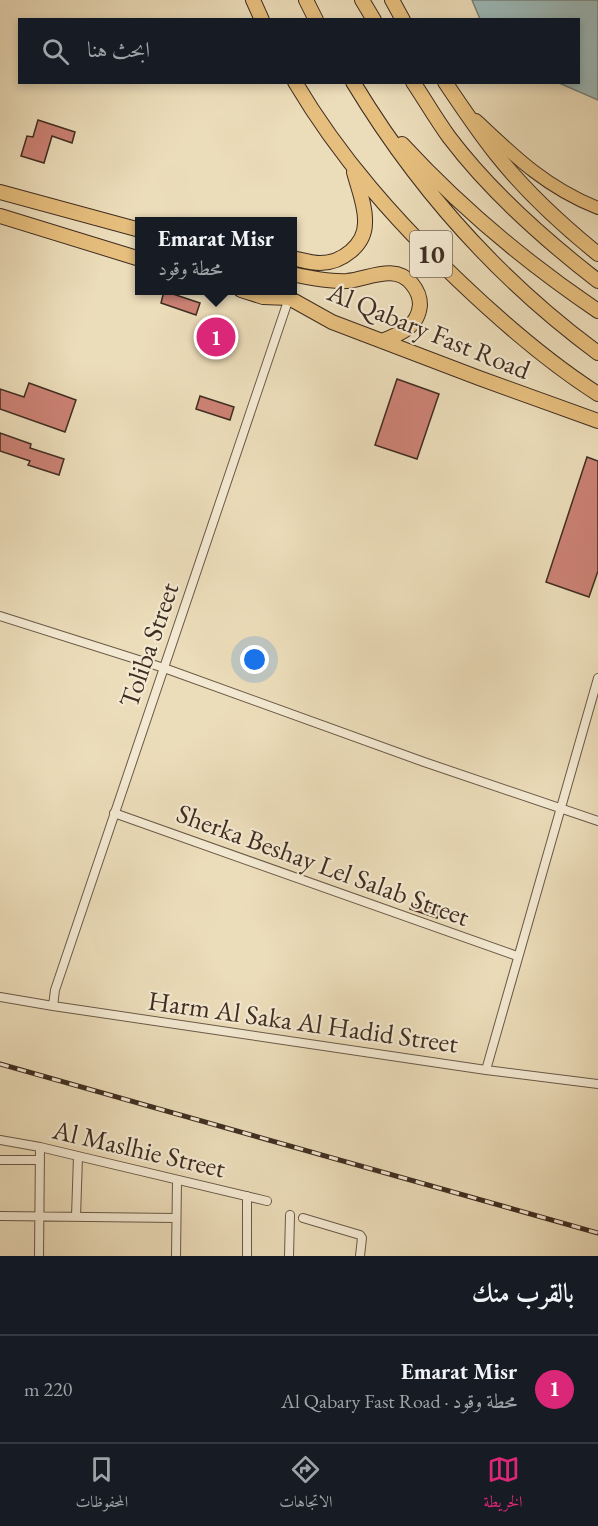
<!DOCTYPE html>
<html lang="ar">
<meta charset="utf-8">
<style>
:root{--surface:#171b24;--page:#242831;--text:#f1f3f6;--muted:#9ea1a6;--line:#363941;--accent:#db2777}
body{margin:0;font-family:"EB Garamond",Amiri,serif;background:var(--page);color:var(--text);direction:rtl}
.you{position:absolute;left:255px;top:660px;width:21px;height:21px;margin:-15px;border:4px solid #fff;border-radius:50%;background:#1a73e8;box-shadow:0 0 0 9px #1a73e833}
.badge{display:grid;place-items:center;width:39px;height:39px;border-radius:50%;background:var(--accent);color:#fff;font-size:20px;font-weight:700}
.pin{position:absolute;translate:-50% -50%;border:3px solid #fff;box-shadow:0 2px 6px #0006}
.popup{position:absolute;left:135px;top:217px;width:162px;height:78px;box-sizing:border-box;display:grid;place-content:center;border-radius:0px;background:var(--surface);filter:drop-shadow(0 2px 4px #0005);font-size:20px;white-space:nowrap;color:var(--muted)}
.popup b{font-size:22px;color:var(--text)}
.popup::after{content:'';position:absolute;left:50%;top:100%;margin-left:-12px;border:12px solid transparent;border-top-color:var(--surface)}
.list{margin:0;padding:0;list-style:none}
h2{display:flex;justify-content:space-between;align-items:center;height:78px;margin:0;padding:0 24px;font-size:26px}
h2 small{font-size:20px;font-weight:400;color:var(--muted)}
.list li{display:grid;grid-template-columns:39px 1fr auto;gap:18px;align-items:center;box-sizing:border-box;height:108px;padding:0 24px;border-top:2px solid var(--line)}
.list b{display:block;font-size:22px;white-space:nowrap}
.list p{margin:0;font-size:20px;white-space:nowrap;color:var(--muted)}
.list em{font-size:20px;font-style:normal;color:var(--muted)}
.icon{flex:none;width:33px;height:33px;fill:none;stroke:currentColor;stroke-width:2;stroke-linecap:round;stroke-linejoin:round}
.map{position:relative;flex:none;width:598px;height:1256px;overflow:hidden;direction:ltr}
.search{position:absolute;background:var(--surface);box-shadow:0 3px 9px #0003;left:18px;right:18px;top:18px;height:66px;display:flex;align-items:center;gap:15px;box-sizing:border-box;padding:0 21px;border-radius:0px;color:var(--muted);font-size:22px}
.sheet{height:186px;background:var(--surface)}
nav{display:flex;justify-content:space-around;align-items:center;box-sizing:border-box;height:84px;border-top:2px solid var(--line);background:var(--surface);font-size:16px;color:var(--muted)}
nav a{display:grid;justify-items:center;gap:3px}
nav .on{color:var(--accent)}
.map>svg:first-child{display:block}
</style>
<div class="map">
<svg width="598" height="1256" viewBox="0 0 598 1256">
<rect width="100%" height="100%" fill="#ecddba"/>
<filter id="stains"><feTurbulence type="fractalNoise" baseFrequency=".00333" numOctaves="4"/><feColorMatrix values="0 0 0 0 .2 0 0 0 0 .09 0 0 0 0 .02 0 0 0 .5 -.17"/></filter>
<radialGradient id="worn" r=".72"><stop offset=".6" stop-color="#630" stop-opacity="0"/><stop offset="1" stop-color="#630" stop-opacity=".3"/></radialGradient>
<path fill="#9cbab9" stroke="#77827c" stroke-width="1.5" d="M472,0H598V100L559,83L578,82V20L480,19Z"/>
<path fill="#cc8275" stroke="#3f2d21" stroke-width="1.5" d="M38,120L75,132L72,143L52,136L44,163L21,156L27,136L33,137Z
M164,291L200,303L196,315L161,303Z
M397,379L439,394L417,459L375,445Z
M29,383L76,400L65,432L0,409V389L24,397Z
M200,396L234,407L230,420L196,409Z
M0,433L31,444L30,448L64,459L59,475L28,465L30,461L0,451Z
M587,457L598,461V571L589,597L546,582Z
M411,904L440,909L437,918L410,909Z"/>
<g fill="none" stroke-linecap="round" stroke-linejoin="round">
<g stroke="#6a5947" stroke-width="10">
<path id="street" d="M0,616L164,668L424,762L598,821
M114,813L517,956
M0,997L53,1006L486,1070L598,1084
M53,1006L55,990L289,298
M486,1070L598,678
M0,1140L40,1147L267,1201
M0,1160H40
M247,1196V1256
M0,1216L176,1218
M76,1217L78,1156
M303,1218L360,1235L362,1238L360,1256
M39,1256L40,1147
M176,1256L177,1180
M289,1256L290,1215"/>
</g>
<g stroke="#3f2d21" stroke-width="14">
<path id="primary" d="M476,120C515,157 547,188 598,208"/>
</g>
<g stroke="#3f2d21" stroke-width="16">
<path id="highway" d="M253,0L262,20
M306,0L316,20
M362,0L374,20
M392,0L403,20
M295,82C340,158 397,222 460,282C503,323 548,362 598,394
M353,82C417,188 499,280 598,353
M413,82C425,100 436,119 449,137C489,190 545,240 598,281
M445,82C461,106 478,131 496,154C526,192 561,224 598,254
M402,144C460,207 527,263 598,311
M0,192L140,230
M0,216L140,259
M292,258C302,260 311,263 320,263C342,263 365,245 365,223C366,206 358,188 354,172
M292,274C310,278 330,282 347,281C369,279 395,263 412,284C417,290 420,298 420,305C418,327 400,334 382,341
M241,290L263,297L289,298L332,322L479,378L598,421"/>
</g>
<use href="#street" stroke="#f3e9d2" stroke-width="8"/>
<use href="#primary" stroke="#e6be7d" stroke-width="12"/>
<use href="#highway" stroke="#e6be7d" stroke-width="14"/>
<g stroke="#3f2d21" stroke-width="5">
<path id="rail" d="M0,1064L598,1233"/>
</g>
<use href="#rail" stroke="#f3e9d2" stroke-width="3" stroke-dasharray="9" stroke-linecap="butt"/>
</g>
<g text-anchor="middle" stroke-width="4.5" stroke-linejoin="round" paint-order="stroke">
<rect fill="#f3e9d2" stroke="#756556" stroke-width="1.5" x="410" y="231" width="42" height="46" rx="4.5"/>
<g font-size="26" font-weight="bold" fill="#3f2d21">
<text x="431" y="263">10</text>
</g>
<g font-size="27" fill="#3f2d21" stroke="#f3e9d2">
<text transform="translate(429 331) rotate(22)" y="9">Al Qabary Fast Road</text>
<text transform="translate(149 645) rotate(-71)" y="9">Toliba Street</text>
<text transform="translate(323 865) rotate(20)" y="9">Sherka Beshay Lel Salab Street</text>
<text transform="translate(303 1022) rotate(8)" y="9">Harm Al Saka Al Hadid Street</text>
<text transform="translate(139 1149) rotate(13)" y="9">Al Maslhie Street</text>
</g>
</g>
<rect width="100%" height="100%" filter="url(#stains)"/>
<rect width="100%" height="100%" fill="url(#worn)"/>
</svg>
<div class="you"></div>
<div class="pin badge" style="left:216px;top:337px">1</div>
<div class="popup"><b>Emarat Misr</b>محطة وقود</div>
<div class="search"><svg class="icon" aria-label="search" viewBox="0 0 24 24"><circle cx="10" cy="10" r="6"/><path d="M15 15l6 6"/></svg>ابحث هنا</div>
</div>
<section class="sheet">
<h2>بالقرب منك<small></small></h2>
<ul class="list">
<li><span class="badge">1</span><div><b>Emarat Misr</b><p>محطة وقود · Al Qabary Fast Road</p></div><em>220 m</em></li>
</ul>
</section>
<nav>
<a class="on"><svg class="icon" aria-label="map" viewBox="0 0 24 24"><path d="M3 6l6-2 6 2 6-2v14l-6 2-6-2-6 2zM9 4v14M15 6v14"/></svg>الخريطة</a>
<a><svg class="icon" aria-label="directions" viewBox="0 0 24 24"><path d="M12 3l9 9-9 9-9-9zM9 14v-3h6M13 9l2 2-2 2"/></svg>الاتجاهات</a>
<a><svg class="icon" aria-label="saved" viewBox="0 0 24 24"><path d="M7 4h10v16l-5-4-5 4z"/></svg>المحفوظات</a>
</nav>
